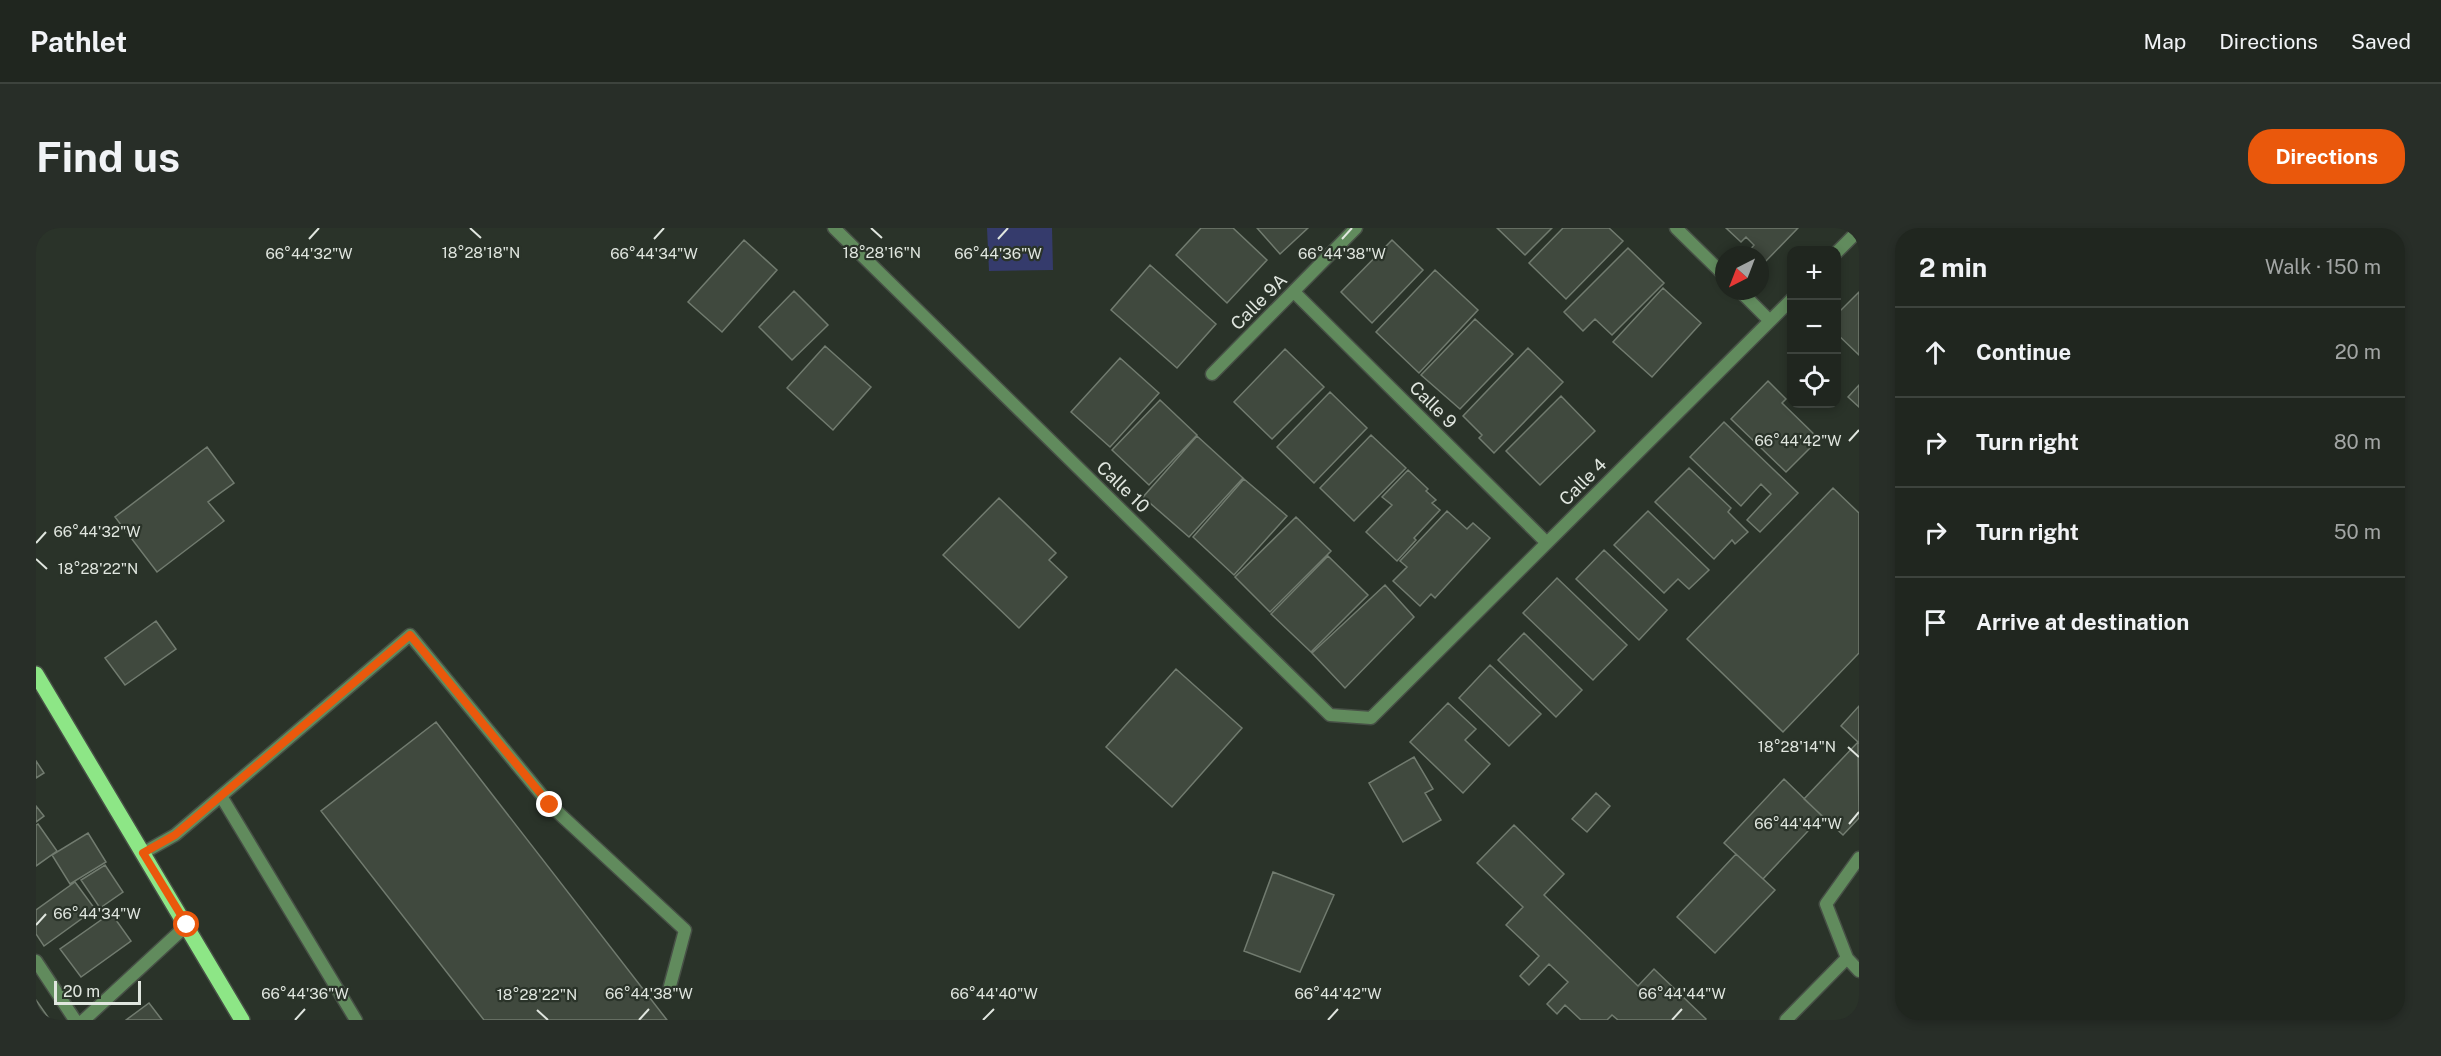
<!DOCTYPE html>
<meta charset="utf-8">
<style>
:root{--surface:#20261f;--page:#282e28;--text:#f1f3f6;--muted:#a2a5a4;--line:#3d433d;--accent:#ea580c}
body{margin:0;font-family:"Public Sans",sans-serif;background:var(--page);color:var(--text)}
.controls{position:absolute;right:18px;top:18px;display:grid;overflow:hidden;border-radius:12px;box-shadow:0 3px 9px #0003}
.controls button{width:54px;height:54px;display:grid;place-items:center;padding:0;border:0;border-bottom:2px solid var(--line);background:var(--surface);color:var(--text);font:30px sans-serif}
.compass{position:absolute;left:1679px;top:18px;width:54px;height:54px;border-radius:50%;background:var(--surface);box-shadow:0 3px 9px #0003;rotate:222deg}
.scale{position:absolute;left:18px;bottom:15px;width:87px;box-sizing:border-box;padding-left:6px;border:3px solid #e0e6df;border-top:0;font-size:16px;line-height:21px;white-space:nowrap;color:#e0e6df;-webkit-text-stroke:4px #2a3329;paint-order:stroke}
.stop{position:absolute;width:18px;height:18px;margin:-14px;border:4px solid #ea580c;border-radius:50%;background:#fff}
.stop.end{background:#ea580c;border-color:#fff;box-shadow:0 2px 6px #0008}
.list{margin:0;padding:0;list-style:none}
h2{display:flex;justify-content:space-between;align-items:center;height:78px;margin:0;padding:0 24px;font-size:26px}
h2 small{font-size:20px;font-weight:400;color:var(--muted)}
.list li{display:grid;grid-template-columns:39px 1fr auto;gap:18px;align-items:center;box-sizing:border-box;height:90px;padding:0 24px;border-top:2px solid var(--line)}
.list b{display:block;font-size:22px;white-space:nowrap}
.list em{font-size:20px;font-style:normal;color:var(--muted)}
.icon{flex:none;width:33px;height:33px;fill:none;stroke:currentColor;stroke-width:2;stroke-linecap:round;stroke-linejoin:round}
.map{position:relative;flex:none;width:1823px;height:792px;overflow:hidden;border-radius:24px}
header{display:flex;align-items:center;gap:36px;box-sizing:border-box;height:84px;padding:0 30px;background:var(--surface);border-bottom:2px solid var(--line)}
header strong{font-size:28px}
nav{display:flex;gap:33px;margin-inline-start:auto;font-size:21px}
.intro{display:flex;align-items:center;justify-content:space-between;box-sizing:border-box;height:144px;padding:0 36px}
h1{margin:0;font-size:42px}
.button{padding:15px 27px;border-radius:24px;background:var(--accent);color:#fff;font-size:21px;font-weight:700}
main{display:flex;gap:36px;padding:0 36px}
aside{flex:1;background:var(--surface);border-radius:24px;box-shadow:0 3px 9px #0003}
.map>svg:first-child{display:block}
</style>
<header>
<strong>Pathlet</strong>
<nav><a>Map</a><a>Directions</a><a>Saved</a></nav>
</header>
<div class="intro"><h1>Find us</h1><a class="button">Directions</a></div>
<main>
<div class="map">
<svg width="1823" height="792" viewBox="0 0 1823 792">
<rect width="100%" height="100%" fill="#2a3329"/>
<path fill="#353b6c" d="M951,0H1016L1017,42L953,43Z"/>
<path fill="#40493e" stroke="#717b6f" stroke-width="1.5" d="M1165,0H1197L1231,32L1191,75L1140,27Z
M1221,0H1272L1244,26Z
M1461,0H1516L1489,27Z
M1527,0H1573L1587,13L1530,71L1493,35Z
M1690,0H1762L1728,35L1724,31V27H1720L1714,22L1718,17L1710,9L1705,14Z
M708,12L741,42L686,104L652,74Z
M1356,12L1387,42L1336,95L1305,64Z
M1592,20L1628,55L1576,107L1559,91L1547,103L1528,84Z
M1114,37L1180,96L1141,140L1075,82Z
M1399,42L1442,82L1383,145L1340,104Z
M1627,60L1665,95L1616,149L1577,114Z
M758,63L792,97L756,132L723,99Z
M1823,64V127L1800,105V87Z
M1439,91L1477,126L1424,181L1385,147Z
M789,118L835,159L797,202L751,160Z
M1492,120L1527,154L1458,225L1443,210L1446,207L1427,188Z
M1249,121L1288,159L1236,211L1198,174Z
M1084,130L1123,165L1074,219L1035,184Z
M1732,153L1750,171L1746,175L1783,211L1750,244L1695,191Z
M1823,157V179L1812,169Z
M1294,164L1331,200L1278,255L1241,219Z
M1525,168L1559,203L1504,257L1470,223Z
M1124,172L1161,207L1113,257L1076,222Z
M1688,194L1762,265L1724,304L1711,292L1735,266L1725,256L1705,278L1654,229Z
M1335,207L1370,240L1318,293L1284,260Z
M1161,208L1207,250L1153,309L1107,269Z
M171,219L198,255L172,274L188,293L121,344L79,289Z
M1653,240L1695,280L1692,284L1712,304L1699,316L1696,312L1678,331L1619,274Z
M1372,242L1392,261L1390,263L1400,272L1396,275L1404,282L1378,310L1380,312L1361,333L1330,304L1356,277L1346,269Z
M1208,251L1251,288L1198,347L1157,309Z
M1797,260L1823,285V425L1747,504L1651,411Z
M963,270L1020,325L1013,332L1031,349L983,400L907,327Z
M1411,283L1431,301L1437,295L1454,310L1399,370L1395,366L1384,378L1357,353L1371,339L1364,333Z
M1612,283L1673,342L1653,361L1642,351L1628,365L1578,317Z
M1260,289L1295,323L1234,384L1199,349Z
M1568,322L1631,382L1603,412L1540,351Z
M1292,328L1332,367L1275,424L1235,386Z
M1521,350L1591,417L1557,452L1487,385Z
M1349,357L1378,389L1309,460L1276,425Z
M120,393L140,421L89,457L69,430Z
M1488,405L1546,462L1520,489L1462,432Z
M1454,437L1505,486L1473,518L1423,470Z
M1140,441L1206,500L1136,579L1070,519Z
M1412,475L1440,501L1429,512L1454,536L1427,565L1374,514Z
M1823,478V515L1805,498Z
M400,494L631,792H448L285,583Z
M1822,514L1823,590L1807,607L1768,571Z
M1378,529L1397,561L1389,565L1405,592L1367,614L1333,555Z
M0,533L8,545L0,550Z
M1748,551L1786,588L1727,651L1688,615Z
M1560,565L1574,578L1551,604L1536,591Z
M0,578L8,588L0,594Z
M2,596L21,623L0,638V597Z
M1478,597L1528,646L1508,667L1602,758L1618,741L1670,791L1669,792H1582L1576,787L1571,792H1545L1529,777L1521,786L1511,776L1532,754L1513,736L1493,757L1484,748L1503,728L1470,697L1487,679L1441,635Z
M52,605L70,634L34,656L16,627Z
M1700,626L1739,662L1679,725L1641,689Z
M69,637L87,664L64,680L45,652Z
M1237,644L1298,667L1264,744L1208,723Z
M39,654L59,681L8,718L0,706V682Z
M75,685L95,713L45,749L24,721Z
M0,772L14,792H0Z
M113,775L126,792H90Z"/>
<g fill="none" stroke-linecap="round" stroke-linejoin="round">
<g stroke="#475046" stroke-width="15">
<path id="lane" d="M185,568L320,792
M107,625L139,607L374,407L514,577L649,702L634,758"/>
</g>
<g stroke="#475046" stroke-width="15">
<path id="street" d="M798,0L1294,487L1335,490L1756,71
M1640,0L1688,47
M1800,25L1823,2
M1704,63L1734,93
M1258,64L1511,315
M1176,146L1320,0
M1823,630L1790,676L1811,730L1823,743
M0,733L39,792
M48,792L151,697
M1750,792L1811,730"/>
</g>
<g stroke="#475046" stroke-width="18">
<path id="primary" d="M0,446L206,792"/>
</g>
<use href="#lane" stroke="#618b5d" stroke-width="12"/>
<use href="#street" stroke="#618b5d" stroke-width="12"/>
<use href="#primary" stroke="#8de686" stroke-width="15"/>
</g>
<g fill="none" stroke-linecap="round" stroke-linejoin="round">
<path stroke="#ea580c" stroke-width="8" d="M151,697L107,625L139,607L374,407L514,577"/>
</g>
<path fill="none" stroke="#e0e6df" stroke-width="2" d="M434,0L445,10M835,0L846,10M273,11L283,0M618,11L628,0M962,11L972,0M1306,11L1316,0M1813,213L1823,202M0,315L10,304M0,331L11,341M1812,519L1823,529M1813,596L1823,584M0,697L10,686M501,782L512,792M259,792L269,781M603,792L613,781M947,792L958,781M1292,792L1302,781M1636,792L1646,781"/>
<g text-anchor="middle" stroke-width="4.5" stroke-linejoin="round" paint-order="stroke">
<g font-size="18" fill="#e0e6df" stroke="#2a3329">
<text transform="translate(1223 74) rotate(-45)" y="6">Calle 9A</text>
<text transform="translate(1397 177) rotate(45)" y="6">Calle 9</text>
<text transform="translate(1547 254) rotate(-45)" y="6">Calle 4</text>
<text transform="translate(1087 259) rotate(44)" y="6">Calle 10</text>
</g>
</g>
<g font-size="15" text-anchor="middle" fill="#e0e6df" stroke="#2a3329" stroke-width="4.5" stroke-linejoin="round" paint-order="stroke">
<text x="445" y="30">18°28'18"N</text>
<text x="846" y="30">18°28'16"N</text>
<text x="273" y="31">66°44'32"W</text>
<text x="962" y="31">66°44'36"W</text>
<text x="1306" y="31">66°44'38"W</text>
<text x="618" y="31">66°44'34"W</text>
<text x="1762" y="218">66°44'42"W</text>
<text x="61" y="309">66°44'32"W</text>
<text x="62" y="346">18°28'22"N</text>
<text x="1761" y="524">18°28'14"N</text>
<text x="1762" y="601">66°44'44"W</text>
<text x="61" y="691">66°44'34"W</text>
<text x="269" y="771">66°44'36"W</text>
<text x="613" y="771">66°44'38"W</text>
<text x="958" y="771">66°44'40"W</text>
<text x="1302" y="771">66°44'42"W</text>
<text x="1646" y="771">66°44'44"W</text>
<text x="501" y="772">18°28'22"N</text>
</g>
</svg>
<div class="controls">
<button>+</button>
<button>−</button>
<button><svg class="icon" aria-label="locate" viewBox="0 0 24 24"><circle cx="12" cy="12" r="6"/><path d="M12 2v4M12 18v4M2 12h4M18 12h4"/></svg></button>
</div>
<svg class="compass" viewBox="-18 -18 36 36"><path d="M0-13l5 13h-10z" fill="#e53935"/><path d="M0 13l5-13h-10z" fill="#a2a5a4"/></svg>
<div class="scale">20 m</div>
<div class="stop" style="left:151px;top:697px"></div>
<div class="stop end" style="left:514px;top:577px"></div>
</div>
<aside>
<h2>2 min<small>Walk · 150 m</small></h2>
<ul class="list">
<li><svg class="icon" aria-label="ahead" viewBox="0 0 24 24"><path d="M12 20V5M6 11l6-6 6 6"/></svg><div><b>Continue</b></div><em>20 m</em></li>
<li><svg class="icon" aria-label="right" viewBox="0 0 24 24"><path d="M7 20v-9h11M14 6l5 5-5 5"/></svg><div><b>Turn right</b></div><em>80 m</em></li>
<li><svg class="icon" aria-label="right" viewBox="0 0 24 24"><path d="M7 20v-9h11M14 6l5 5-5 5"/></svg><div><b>Turn right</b></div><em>50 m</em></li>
<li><svg class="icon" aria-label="arrive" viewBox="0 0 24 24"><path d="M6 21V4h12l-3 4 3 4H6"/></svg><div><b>Arrive at destination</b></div></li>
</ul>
</aside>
</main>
